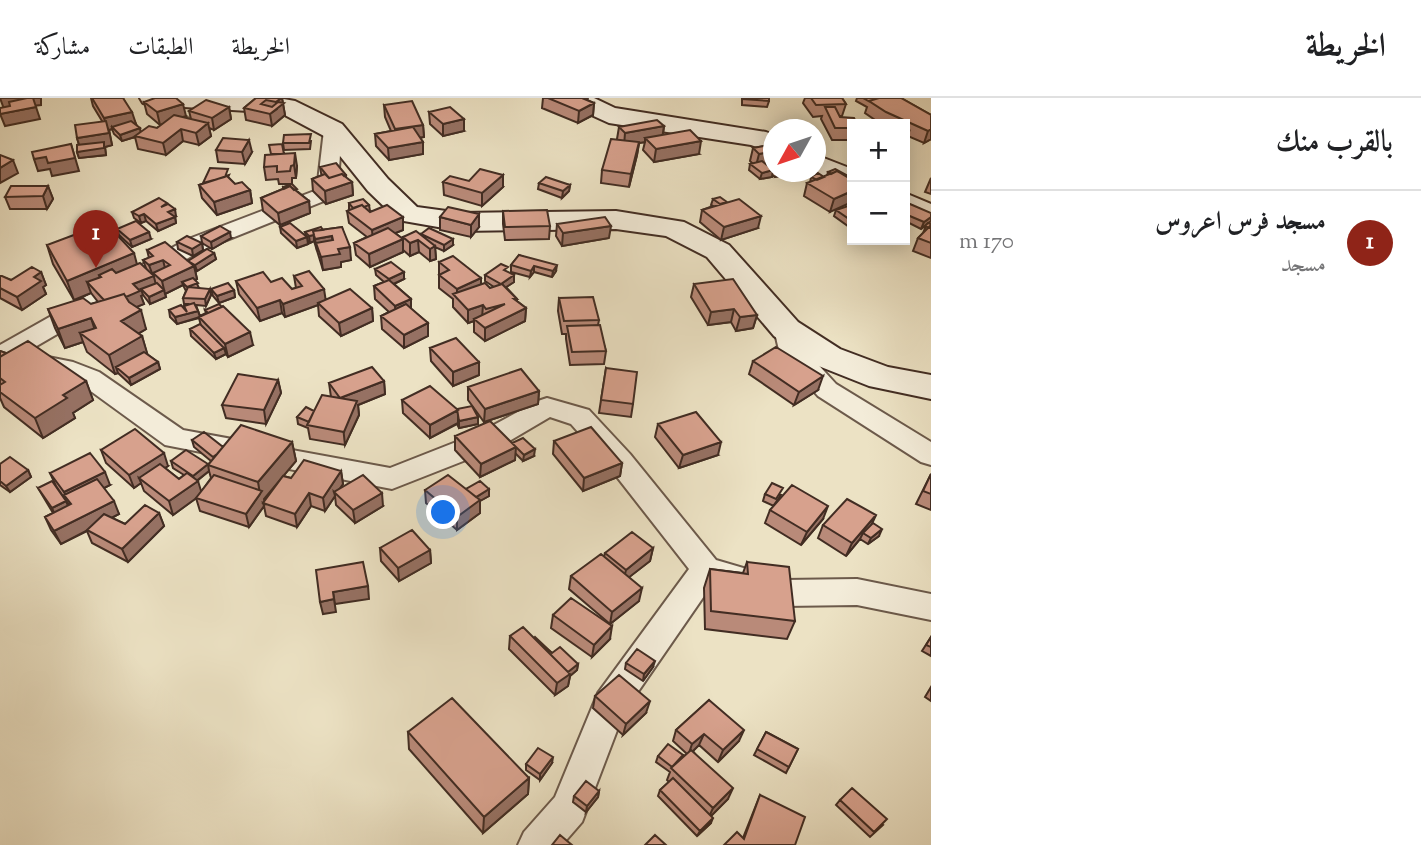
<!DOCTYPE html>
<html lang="ar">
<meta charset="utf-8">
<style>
:root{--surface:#fff;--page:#f2f2f2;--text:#202124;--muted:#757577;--line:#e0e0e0;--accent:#8f2418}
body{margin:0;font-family:"Sorts Mill Goudy",Amiri,serif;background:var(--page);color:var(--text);direction:rtl}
.controls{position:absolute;right:21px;top:21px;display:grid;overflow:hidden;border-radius:0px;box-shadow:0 4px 18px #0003}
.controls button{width:63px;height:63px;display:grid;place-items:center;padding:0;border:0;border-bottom:2px solid var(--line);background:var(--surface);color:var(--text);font:35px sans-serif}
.compass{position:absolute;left:763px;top:21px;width:63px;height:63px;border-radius:50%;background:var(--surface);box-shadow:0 4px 18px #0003;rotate:230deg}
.you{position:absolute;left:444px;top:415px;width:24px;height:24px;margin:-18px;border:5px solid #fff;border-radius:50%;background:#1a73e8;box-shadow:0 0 0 10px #1a73e833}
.badge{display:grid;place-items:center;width:46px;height:46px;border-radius:50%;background:var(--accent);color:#fff;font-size:23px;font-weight:700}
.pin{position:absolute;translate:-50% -58px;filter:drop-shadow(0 2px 4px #0008)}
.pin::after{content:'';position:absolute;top:37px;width:24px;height:21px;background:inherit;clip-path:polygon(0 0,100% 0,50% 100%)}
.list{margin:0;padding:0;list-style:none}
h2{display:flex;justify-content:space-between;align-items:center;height:91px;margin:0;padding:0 28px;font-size:30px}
h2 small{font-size:23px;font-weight:400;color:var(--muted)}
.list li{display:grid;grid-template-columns:46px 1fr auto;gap:21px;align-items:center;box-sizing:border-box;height:105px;padding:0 28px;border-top:2px solid var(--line)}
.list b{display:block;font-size:26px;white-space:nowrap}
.list p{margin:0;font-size:23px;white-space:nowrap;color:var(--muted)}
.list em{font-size:23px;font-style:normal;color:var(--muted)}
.map{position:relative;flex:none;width:931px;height:747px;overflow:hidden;direction:ltr}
header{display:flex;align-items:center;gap:42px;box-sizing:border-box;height:98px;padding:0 35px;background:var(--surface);border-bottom:2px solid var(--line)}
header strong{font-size:33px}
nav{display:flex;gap:38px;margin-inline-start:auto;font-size:24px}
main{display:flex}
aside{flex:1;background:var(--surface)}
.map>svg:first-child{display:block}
</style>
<header>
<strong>الخريطة</strong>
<nav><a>الخريطة</a><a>الطبقات</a><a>مشاركة</a></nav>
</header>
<main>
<aside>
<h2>بالقرب منك<small></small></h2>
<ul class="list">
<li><span class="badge">1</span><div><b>مسجد فرس اعروس</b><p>مسجد</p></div><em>170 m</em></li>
</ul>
</aside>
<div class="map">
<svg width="931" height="747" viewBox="0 0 931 747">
<rect width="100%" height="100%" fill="#ece2c4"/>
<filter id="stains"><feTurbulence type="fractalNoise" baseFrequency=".00286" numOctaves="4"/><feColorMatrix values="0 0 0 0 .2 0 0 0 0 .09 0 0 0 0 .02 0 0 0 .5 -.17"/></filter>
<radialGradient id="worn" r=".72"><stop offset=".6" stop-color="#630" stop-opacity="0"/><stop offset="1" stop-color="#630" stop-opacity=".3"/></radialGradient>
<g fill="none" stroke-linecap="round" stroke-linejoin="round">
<g stroke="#6c5a4b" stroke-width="4">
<path id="street" d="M333,26L342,32L337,95L334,99L202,152L9,264L0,266V247L186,142L317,92L324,32Z
M786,223L795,226L801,248L836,286L931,344V367L921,364L818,298L780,256L774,231L777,226Z
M33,256L73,264L99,274L183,332L390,370L479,335L538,303L547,300L589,312L630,356L716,462L784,482L857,481L931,496V522L857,507L784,508L713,485L624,614L582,724L562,747H518L524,734L555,699L598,595L689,471L610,370L571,326L550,319L499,349L392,391L165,347L81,286L59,277L24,270L20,264L24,258Z"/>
</g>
<g stroke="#422d23" stroke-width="4">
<path id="secondary" d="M140,0H278L295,3L342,26L388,81L417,109L461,115L616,113L684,124L729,147L798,224L840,251L888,269L931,277V301L869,288L816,267L774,238L707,159L666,138L616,131L461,133L398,122L368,93L324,38L281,15L152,7L143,5Z
M562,0H594L615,10L766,34L774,37V55L751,47L609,25L565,5Z
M816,57L852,71V89L812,74H816Z
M905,95L931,106V126L905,115Z"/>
</g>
<use href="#street" fill="#f3ecd9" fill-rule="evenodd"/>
<use href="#secondary" fill="#f3ecd9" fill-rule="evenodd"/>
</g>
<path fill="#b98a79" stroke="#422d23" stroke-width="2" fill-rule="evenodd" d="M91,0H123L136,26H135L141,34L157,30L163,25L160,27L147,16L144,4L186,18L182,19L191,21L189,13L229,9L231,21L214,32L209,30L211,38L199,47L183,43L166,57L138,51L135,39L122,43L114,36L112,31L109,32L112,47L105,49L106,57L79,60L77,54L79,47L77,40L102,23L93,8Z
M256,0H282L285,17L272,28L246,22L244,10Z
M543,0H588L587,2L594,5L593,17L578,25L542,10Z
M742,0H769V3L767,9L742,7Z
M805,0H842L846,6L842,18H839L840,19L852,26V42H832L821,21L822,18L813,19L803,5Z
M857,0H901L931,17V41L924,45L908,38L905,46V26H873L878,24L865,15L867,9L856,3Z
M384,7L423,27L424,39L420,40L423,44V56L389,62L376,48L375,36L391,33L385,19Z
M429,14L464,33L443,38L430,26Z
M664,28L663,37L699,56L654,64L643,52L645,44L639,45L637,57L629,89L601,85L602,72L618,42L617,41L619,29Z
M311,43L310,51L284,52L283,45Z
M774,46V74H797V75L775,79L772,77V79L760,81L749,72L750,66L752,65L750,63L753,50Z
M216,52L252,54L245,66L218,64Z
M284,56L297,68L296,80H292V86H279L278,81L266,82L264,69Z
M320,69L346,77V80L352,84L353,97L326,106L313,93L312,81L322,77L321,75Z
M828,74L852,80L830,114L804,98L807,85H810L811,79H824L827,78Z
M229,77L228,79L235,86L250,92L252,105L217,117L202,100L199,87Z
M931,80V96L925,94Z
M469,83L503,89L482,108L444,97L443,84Z
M539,85L570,87L569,93L562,100L538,91Z
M48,88L53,101L47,111H10L5,99Z
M283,89L298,94L309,103L310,115L280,127L263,113L261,100L283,91Z
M713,101L758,130L721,142L700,124L702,112L713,108L711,107Z
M349,105L369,107L370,113L403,119V132L395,135L403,141V139L421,137V136L453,147L444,153L435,149L436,161L430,163L419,154L410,158L403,152V154L370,169L356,157L354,145L367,139L349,125L347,113L349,112Z
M167,106L176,118H175L176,125L158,133L146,123L141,125L134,120L132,114Z
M905,110L931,126V160L913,153L918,140L923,135L927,126L921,131L905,123Z
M852,111V131L834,118L836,112Z
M503,113L550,128L549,141L505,142L503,126Z
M440,119L479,129L471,139L440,132Z
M557,126L609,140L562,148L556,138Z
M280,129L306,138L305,134L342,129L351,162L341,164V169L323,172L314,143L310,145L307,142L308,146L297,150L281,135Z
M117,131L151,141L132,149L119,137Z
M201,138L231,140L212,151L202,145Z
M177,144L202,145L203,152L193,158L178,151Z
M47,147L137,166L146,170L143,162L149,160L147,152L188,163L214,155L216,161L197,173L195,172L197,181L195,182L199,190L211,197L206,208L196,207L200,218L206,215L205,212L253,247L228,259L226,256L216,261L191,238L190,231L201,228L199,220L177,226L170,219L169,212H185L184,208L187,206H184L183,200L186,193L183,187L165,196L166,199L150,206L143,197L141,198L144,206L136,209L146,231L138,236L142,238L147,256L158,264L160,271L131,287L118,275L115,276L87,254L83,244L65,250L55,230L48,211L91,206L98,204L91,195L74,202L53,166Z
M519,157L556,173L552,179L534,174L530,179L511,174V167Z
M439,164L481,180V187L490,190L494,189L485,183V177L507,174L514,177V184L506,189L517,201V203L526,210L525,223L485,243L474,234V223L468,225L453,209V201L439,190Z
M375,171L404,181L394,186L411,201V211L428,225V238L404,250L382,231L381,218L389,214L375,201L374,188L384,184L376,177Z
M41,174L46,187L43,189L46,196L22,212L0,200V178L11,182Z
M294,178L326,201L372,210L373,223L341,238L319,218L318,207L285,219L282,215L260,223L239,196L236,183L271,184L292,191L296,190Z
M694,186L757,217L753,230L736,233L731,224L708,227L691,199Z
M211,191L234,192L235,199L219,205L213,198Z
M559,200L599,222L598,227L606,253L604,266L570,267L566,241V236H562L558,213Z
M430,250L479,264V277L453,288L431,263Z
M0,253L86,283L93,302L73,315L75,320L43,340L4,309L0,300Z
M753,263L818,292L794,307L749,276Z
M606,270L633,306L631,319L599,315Z
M278,282L281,295L266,326L226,320L222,307Z
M384,283L385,296L358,307L359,317L345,347L310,341L308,330L298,326L297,319L314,313L331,299L329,285Z
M468,289L539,293L538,306L484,324L468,302Z
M402,302L457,311L478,319V326L459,330L457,326L430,340L403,315Z
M658,326L718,357L679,370L655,339Z
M455,338L512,346L534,358L523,363L515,355V362L480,379L455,352Z
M192,342L223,349L292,344L296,363L283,378L291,380L341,373L343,386L340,391L383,408L355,425L336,407L335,398L325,413L311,408L297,429L266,418L264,408L249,429L200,413L196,400L173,417L144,393L141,385L134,390L106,365L101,352L168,368L165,370L179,381L184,377L173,370L171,363L209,367L211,363L194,349ZM209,373L211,380L201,394L197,383ZM279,383L265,403L264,401Z
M554,343L622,365L620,378L583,393L553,356Z
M0,366L28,372L31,379L10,394L0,387Z
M50,375L110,387L104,390L119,416L112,420L125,426L159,415L164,428L128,464L92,445L87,433L61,446L51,432L45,419L53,415L38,390L66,403L68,408L69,407L56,388Z
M931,376V412L916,406Z
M466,391H489V398L480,403V415L457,432L426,405L425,392Z
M765,396L781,397L774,407L823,421L801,447L765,425L770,412L774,408L763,403Z
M872,426L879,438L868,446L860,441L846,458L818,440L823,427Z
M380,450L430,452L431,465L399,483L381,463Z
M653,450L650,463L629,479L639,503L610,526L569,491L571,478L604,459L605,455Z
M747,464L795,523L787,541L705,531L704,490L710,471L743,475Z
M553,517L610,541L592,559L551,530Z
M510,538L534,540L552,555L578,566L577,572L570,578L568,588L555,597L509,551Z
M931,539V558L922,553Z
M626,565L653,569L643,583L625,571Z
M931,589V603L925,599Z
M595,598L646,615L623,637L593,610Z
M709,602L739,643L718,664L699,647L693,653L728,701L711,718V725L697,738L658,698L660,692L669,684L667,682L670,674L656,664L658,658L683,657L681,661L687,656L673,643L676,632Z
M408,634L529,680L528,696L483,735L409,651Z
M766,634L798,651L786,675L754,657Z
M552,665L540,682L526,672V666Z
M599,693L598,699L586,714L573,704L574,698Z
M760,697L795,747L743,740Z
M840,702L883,727L870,739L836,707Z"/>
<path fill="#967163" stroke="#422d23" stroke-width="2" d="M0,0H41V7L4,11Z
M282,0L285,17L272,28L270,16L277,11L276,4Z
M594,5L593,17L578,25L579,13Z
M183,6L186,18L160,27L157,14Z
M36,9L40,21L5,28L0,16Z
M229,9L231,21L214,32L212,20Z
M132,14L136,26L114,31L112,29V31L109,32L112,47L105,49L106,57L79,60L77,54L81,53L77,40L109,35L104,20Z
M464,21V33L443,38V26Z
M208,25L211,38L199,47L196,35Z
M423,27L424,39L396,43L395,31Z
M664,28L662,41L645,40V44L639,45L637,57L629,89L631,76L624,48L625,35Z
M140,30L141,37L122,43L120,37Z
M181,31L183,43L166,57L163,45Z
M931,31V41L924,45L928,33Z
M909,34L905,46V37Z
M249,42L252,54L245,66L242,54Z
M701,43L699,56L654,64L656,51Z
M423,44V56L389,62L388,50Z
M71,46L79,73L52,78L50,71L38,73L34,61Z
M774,53L772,61L770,60L769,65L756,68L759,56Z
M295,55L297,68L296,80L294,67Z
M13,62L18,75L0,85V70Z
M773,72L772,79L760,81L762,75Z
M777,74H797V75L775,79Z
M503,77V89L482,108V95Z
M352,84L353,97L326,106L325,93Z
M570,87L569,93L562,100L563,93Z
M48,88L53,101L47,111L43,98Z
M250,92L252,105L217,117L214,104Z
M852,93V104L830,114L834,101Z
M309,103L310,115L280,127L278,115Z
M175,111L176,118L170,120L168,114Z
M144,116L146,123L141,125L139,118Z
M479,116V129L471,139V127Z
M761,118L758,130L721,142L724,129Z
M175,119L176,125L158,133L156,126Z
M403,119V132L373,144L372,132Z
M931,119V123L921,131L924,124Z
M611,128L609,140L562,148L563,135Z
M149,134L151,141L132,149L130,142Z
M230,134L231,140L212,151L211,144Z
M314,137V143L310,145L309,138Z
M332,138L333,151L316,145L317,153L315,141Z
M307,139L308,146L297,150L296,143Z
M403,141V154L370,169L369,156Z
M453,141V147L444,153V147Z
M418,142L419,154L410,158V145Z
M202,145L203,152L193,158L192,151Z
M435,148L436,161L430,163V151Z
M350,149L351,162L341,164V169L323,172L321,159L338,151Z
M134,155L139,174L101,179L99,177L103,190L87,184L91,195L74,202L67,183Z
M214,155L216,161L197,173L195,167Z
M163,162L166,174L153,175L157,191H141L143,197L141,198L144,206L112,219L133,186L153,178L149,167Z
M557,167L556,173L552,179L553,173Z
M194,168L197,181L185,187L182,184L183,187L165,196L162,183Z
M534,168V174L530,179L531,173Z
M41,174L46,187L43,189L46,196L22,212L17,199L34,179Z
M404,174V181L389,188V181Z
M514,177V184L500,193L501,186Z
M481,180V193L457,200V191Z
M210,191L211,197L206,208L205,201Z
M324,191L326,204L318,205V207L285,219L283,206Z
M164,192L166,199L150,206L149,199Z
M234,192L235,199L219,205L217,198Z
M411,201V215L396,221L395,208Z
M280,202L282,215L260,223L257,210Z
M483,207L482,220L474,221V223L468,225V212Z
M372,210L373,223L341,238L339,225Z
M526,210L525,223L485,243V230Z
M734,211L731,224L708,227L711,214Z
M141,212L146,231L127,242L121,223Z
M198,213L200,219L177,226L175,219Z
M757,217L753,230L736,233L740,219Z
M91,220L97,239L80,235L83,244L65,250L58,231Z
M428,225V238L404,250V237Z
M250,234L253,247L228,259L225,246Z
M142,238L148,258L116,269L118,275L115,276L109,257Z
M224,250L226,256L216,261L214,255Z
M158,264L160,271L131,287L129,280Z
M479,264V277L453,288V274Z
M823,278L818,292L794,307L799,294Z
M278,282L281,295L266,326L264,312Z
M86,283L93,302L73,315L75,320L43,340L35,320L63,297Z
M384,283L385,296L358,307L359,317L345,347L340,300Z
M539,293L538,306L484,324L485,311Z
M458,312V325L430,340V327Z
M478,319V326L459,330V323Z
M292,344L296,363L264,401L265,406L263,405L264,408L249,429L246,416L260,396L258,384Z
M721,344L718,357L679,370L683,357Z
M516,349L515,362L480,379L481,366Z
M535,351L534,358L523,363L524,357Z
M164,355L168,368L144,383L139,380L141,385L134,390L129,377Z
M622,365L620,378L583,393L584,380Z
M208,366L209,373L195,384L193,378Z
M28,372L31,379L10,394L6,388Z
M341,373L343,386L336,396L334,394L335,398L325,413L323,400Z
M105,374L110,387L71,407L64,394Z
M198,383L202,396L173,417L169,403Z
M489,391V398L480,403V415L457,432V419L472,402Z
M309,395L311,408L297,429L295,416Z
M382,395L383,408L355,425L353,412Z
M66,403L69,410L55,417L52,410Z
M114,403L119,416L61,446L54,433Z
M828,408L823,421L801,447L807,434Z
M159,415L164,428L128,464L122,451Z
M876,417L870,430L863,435L860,441L846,458L852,445Z
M882,431L879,438L868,446L871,440Z
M653,450L650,463L623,484L626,472Z
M430,452L431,465L399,483L398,470Z
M368,488L369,501L335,506L333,494Z
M642,490L639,503L610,526L612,514Z
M334,501L336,514L323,516L320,504Z
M612,528L610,541L592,559L594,547Z
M655,563L653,569L643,583L644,576Z
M578,566L577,572L570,578L568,588L555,597L557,585L565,576Z
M650,603L646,615L623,637L626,626Z
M744,632L739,643L718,664L723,652Z
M704,636L699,647L688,658L692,646Z
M553,659L552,665L540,682V676Z
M529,680L528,696L483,735L484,719Z
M733,690L728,701L708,721L713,710Z
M599,693L598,699L586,714L587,708Z
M713,720L711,725L697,738L700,733Z"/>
<path fill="#d7a18d" stroke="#422d23" stroke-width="2" d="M27,0H33L36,9L0,16V10L10,8L9,4Z
M92,0H123L132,14L104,20Z
M155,0H176L183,6L157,14L144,4Z
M256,0H281L276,4L266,2L261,6L272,9L278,4L284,5L270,16L244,10Z
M548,0H582L594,5L579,13Z
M743,0H769V3L743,1Z
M811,0H842L846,6L816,7Z
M863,0H879L869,3L870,4Z
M879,0H901L931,17V31L928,33L886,14L869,3Z
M206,2L229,9L212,20L189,13Z
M412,3L423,27L395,31L384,7Z
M450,9L464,21L443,26L429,14Z
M825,9H835L840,19L854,20L857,26H852V30H835Z
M174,17L208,25L196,35L181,31L163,45L135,38L149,28L157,30Z
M657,22L664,28L625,35L619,29Z
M882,22L891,26H873Z
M106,23L109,35L77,40L75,27Z
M131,23L140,30L120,37L112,29Z
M413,29L423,44L388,50L375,36Z
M690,32L701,43L656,51L645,40Z
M311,36L309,45H283L284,37Z
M223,40L249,42L242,54L216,52Z
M611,41L639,44L631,76L602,72Z
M104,44V50L77,54V47Z
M71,46L75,60L48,65L46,59L34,61L32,54Z
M282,46L284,56H271L269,47Z
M774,46V53L759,56L753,50Z
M295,55L294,67L291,68L290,73L277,74V68L264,69L265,57Z
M0,57L13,62L0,70Z
M762,63L773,72L762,75L750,66Z
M336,65L346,77L344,78L342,76L329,80L320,69Z
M210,70L228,71L225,79L203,85Z
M480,71L503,77L482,95L443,84L450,78L469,83Z
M835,71L852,80V81L837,73L831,76L828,74Z
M837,73L852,82V93L834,101L807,85Z
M818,75L824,79L817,82L811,79Z
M325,76L329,80L342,76L352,84L325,93L312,81Z
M227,78L235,86L242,84L250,92L214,104L199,87Z
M546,79L570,87L563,93L539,85Z
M292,86L297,91L294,92L290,88L284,91L283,89Z
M11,88H48L43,98L5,99Z
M290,88L309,103L278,115L261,100Z
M720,99L727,104L720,106L713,101Z
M159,100L167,105L161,109L168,106L175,111L168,114L175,119L156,126L144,116L139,118L132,114Z
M363,101L369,107L364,109L362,107L353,110L349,105Z
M739,101L761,118L724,129L702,112Z
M910,106L931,115V119L924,124L905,116V110Z
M362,107L370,114L387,107L403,119L372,132L347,113Z
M848,108L852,111V123L836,112Z
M448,109L479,116L471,127L440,119Z
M547,112L550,128L505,129L503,113Z
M605,119L611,128L563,135L557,126Z
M136,123L149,134L130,142L117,131Z
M106,125L134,155L67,183L47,147Z
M290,125L307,139L296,143L280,129Z
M928,125L931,126V129L929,130L925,128Z
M220,128L230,134L211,144L201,138Z
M930,128L931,129V145L918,140Z
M321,129L323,132L313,133L314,137L309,138L305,134Z
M342,129L350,149L338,151L340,156L321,159L316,145L333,142L332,138L315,141L313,133Z
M388,130L403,141L369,156L354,145Z
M429,130L453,141L444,147L421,136Z
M416,133L435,148L430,151L418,142L410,145L403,139Z
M187,138L202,145L192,151L177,144Z
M165,144L194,168L162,183L153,175L170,167L163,162L149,167L143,162L153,158L147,152Z
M207,151L214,155L195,167L188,163Z
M519,157L557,167L553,173L534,168L531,173L511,167Z
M453,158L481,180L457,191L439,177L449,172L439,164Z
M391,164L404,174L389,181L375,171Z
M140,165L154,178L133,186L140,193L126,199L124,196L104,202L87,184L101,179L99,177L112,171L116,175Z
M501,166L508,169L504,172L514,177L501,186L485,177Z
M32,169L41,174L34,179L41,183L17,199L0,190V178H2L11,182Z
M309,173L324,191L283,206L280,202L257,210L236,183L263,174L271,184L282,180L292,191L302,188L294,178Z
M193,180L198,185L187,189L182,184Z
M733,181L757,217L740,219L734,211L711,214L694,186Z
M389,182L411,201L395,208L374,188Z
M157,185L164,192L149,199L141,191Z
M228,185L234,192L217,198L211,191Z
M485,185L490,190L502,186L517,201H514L526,210L485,230L474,221L505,206L486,211L483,207L468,212L453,196Z
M188,189L210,191L205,201L183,200Z
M350,191L372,210L339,225L318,205Z
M124,196L129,204L141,212L121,223L142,238L109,257L80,235L96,230L91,220L58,231L48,211L83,200L91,206Z
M593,199L599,222L564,223L559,200Z
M194,205L198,213L175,219L169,212L181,207L187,214L184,208Z
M219,206L222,209L208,215L205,212Z
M406,206L428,225L404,237L381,218Z
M223,208L250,234L225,246L199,219Z
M200,226L224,250L214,255L190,231Z
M600,227L606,253L572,254L567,228Z
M456,240L479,264L453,274L430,250Z
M28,243L86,283L63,297L67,300L35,320L0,294V287L5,284L0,280V259Z
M776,249L823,278L799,294L753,263Z
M0,253L6,255L0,259Z
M144,254L158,264L129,280L116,269Z
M372,269L384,283L340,300L329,285Z
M606,270L637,274L633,306L601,302Z
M521,271L539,293L485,311L468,289Z
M238,276L278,282L264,312L222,307Z
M430,288L458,312L430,327L402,302Z
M322,297L357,303L344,334L307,327Z
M472,308L478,319L459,323L457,311Z
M306,309L314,313L309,324L297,319Z
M696,314L721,344L683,357L658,326Z
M490,323L516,349L481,366L455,338Z
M241,327L292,344L258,384L208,367Z
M591,329L622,365L584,380L554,343Z
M135,331L164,355L129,377L101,352Z
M204,334L223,349L217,356L213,359L192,342Z
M523,340L535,351L524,357L512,345Z
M186,352L208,366L193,378L171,363Z
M90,355L105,374L64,394L50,375Z
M10,359L28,372L6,388L0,383V366Z
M304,362L341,373L323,400L309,395L295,416L263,405L283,378L291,380Z
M160,366L179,381L187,375L198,383L169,403L139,380Z
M931,376V396L923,393Z
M214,377L262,393L246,416L196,400Z
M363,377L382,395L353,412L334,394Z
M448,377L480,402L457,419L425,392Z
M97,381L114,403L54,433L45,419L71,406L64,397Z
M52,383L66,403L52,410L38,390Z
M480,383L489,391L476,399L466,391Z
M772,385L783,390L776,401L765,396Z
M792,387L828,408L807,434L770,412Z
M847,401L876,417L852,445L823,427Z
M145,407L159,415L122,451L87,432L104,416L125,426Z
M873,425L882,431L871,440L863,435Z
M412,432L430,452L398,470L380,450Z
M632,434L653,450L626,472L605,455Z
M601,456L642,490L612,514L571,478Z
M363,464L368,488L333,494L334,501L320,504L316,472Z
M747,464L789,469L795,523L711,513L710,471L748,476Z
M571,500L612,528L594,547L553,517Z
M523,529L570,576L557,585L510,538Z
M535,539L552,555L560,549L578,566L568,574L534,540Z
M931,539V549L926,547Z
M637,551L655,563L644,576L626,565Z
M619,577L650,603L626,626L595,598Z
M452,600L529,680L484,719L408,634Z
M709,602L744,632L723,652L704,636L692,646L676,632Z
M766,634L798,651L789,669L757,651Z
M668,646L683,657L672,669L658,658Z
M538,650L553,659L540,676L526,666Z
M691,652L733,690L713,710L671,670Z
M673,680L713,720L700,733L660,692Z
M586,683L599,693L587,708L574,698Z
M852,690L887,721L874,734L840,702Z
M760,697L805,719L795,747H724L737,734L744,741Z
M560,737L572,747H552Z
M655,737L666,747H645Z"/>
<rect width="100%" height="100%" filter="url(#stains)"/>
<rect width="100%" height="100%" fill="url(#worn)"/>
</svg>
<div class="controls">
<button>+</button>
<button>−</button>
</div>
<svg class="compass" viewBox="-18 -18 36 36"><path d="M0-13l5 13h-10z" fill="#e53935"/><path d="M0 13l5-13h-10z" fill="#757577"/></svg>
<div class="you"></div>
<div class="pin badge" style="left:96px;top:170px">1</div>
</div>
</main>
